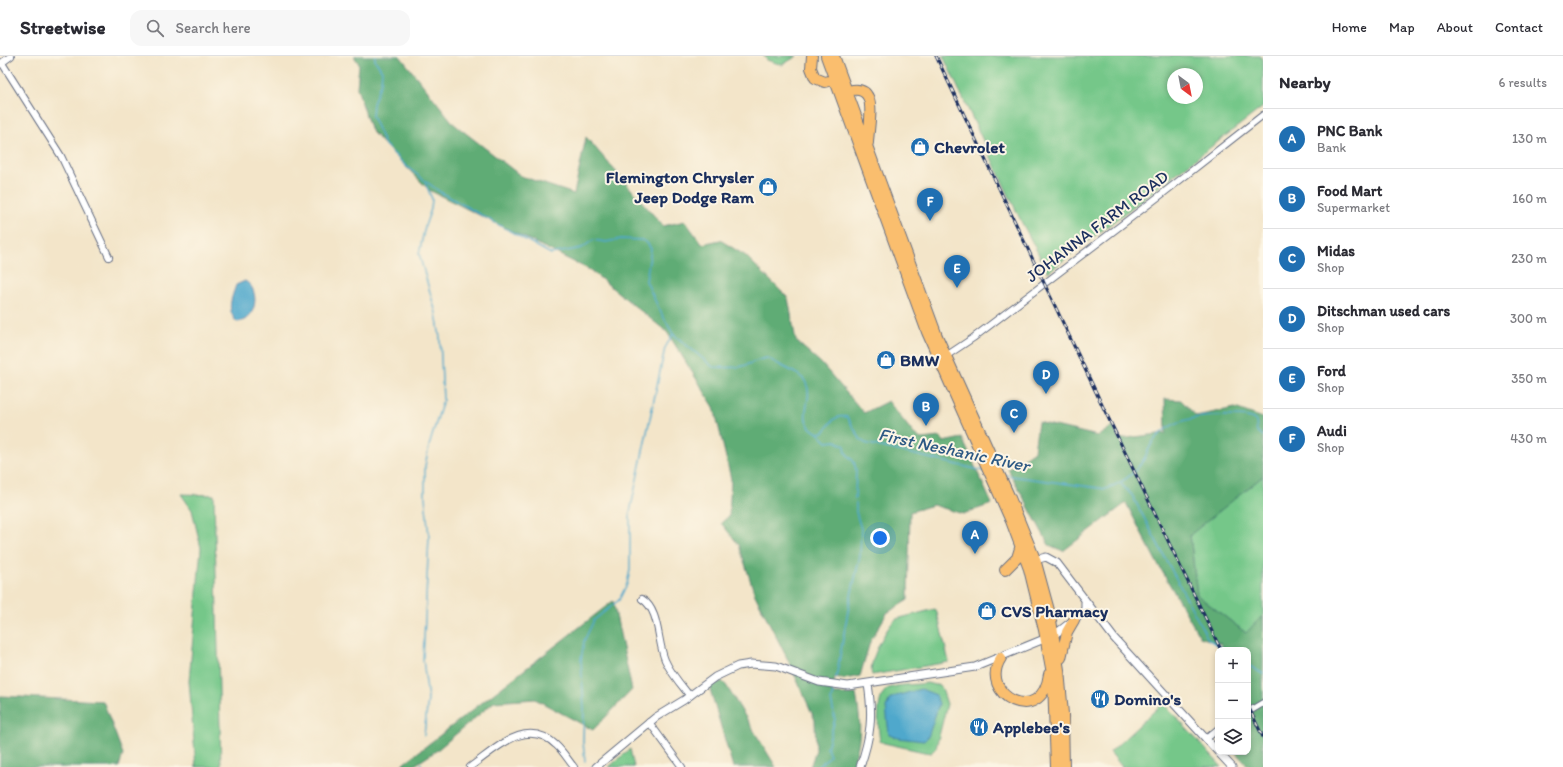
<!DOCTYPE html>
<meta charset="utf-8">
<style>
:root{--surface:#fff;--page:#f7f7f7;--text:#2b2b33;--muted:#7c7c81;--line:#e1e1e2;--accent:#1f6fb2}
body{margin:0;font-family:Itim,sans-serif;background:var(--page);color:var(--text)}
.controls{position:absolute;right:12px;bottom:12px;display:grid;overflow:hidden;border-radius:8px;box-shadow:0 2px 6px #0003}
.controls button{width:36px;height:36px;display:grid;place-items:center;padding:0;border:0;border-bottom:1px solid var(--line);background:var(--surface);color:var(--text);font:20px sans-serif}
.compass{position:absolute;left:1167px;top:12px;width:36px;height:36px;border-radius:50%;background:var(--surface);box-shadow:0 2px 6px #0003;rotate:148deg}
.you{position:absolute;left:880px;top:482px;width:14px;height:14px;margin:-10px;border:3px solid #fff;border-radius:50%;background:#1a73e8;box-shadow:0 0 0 6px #1a73e833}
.badge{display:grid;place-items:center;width:26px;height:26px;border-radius:50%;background:var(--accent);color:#fff;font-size:13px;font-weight:700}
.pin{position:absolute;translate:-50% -33px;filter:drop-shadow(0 1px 2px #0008)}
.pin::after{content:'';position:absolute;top:21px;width:14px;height:12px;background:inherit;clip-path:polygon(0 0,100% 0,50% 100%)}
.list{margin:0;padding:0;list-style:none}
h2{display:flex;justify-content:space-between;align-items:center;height:52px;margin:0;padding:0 16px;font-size:17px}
h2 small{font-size:13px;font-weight:400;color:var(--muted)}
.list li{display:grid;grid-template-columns:26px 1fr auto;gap:12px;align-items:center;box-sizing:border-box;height:60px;padding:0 16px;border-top:1px solid var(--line)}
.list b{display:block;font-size:15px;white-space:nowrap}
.list p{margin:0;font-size:13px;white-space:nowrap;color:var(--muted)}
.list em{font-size:13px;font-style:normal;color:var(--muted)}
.icon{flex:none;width:22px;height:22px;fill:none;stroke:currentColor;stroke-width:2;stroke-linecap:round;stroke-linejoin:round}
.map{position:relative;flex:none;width:1263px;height:711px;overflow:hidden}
header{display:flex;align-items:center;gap:24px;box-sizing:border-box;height:56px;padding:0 20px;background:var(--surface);border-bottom:1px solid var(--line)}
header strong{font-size:19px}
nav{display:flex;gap:22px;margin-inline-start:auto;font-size:14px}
.search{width:280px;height:36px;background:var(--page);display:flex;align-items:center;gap:10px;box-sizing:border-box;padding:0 14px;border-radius:12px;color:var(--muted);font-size:15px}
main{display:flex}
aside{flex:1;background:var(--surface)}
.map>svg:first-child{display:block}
</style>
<header>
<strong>Streetwise</strong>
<div class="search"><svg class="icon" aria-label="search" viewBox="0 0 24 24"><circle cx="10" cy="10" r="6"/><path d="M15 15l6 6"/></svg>Search here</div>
<nav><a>Home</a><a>Map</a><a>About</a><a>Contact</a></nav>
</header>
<main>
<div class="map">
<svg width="1263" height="711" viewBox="0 0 1263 711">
<rect width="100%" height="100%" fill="#fcf5e5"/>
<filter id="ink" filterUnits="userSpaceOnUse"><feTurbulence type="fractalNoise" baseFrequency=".025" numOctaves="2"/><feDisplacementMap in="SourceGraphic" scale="8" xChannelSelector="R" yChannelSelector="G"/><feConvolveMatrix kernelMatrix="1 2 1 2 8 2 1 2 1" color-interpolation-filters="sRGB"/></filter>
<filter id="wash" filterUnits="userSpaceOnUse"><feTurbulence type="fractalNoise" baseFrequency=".012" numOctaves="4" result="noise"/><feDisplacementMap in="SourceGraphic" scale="16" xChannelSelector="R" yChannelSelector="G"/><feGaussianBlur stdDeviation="0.9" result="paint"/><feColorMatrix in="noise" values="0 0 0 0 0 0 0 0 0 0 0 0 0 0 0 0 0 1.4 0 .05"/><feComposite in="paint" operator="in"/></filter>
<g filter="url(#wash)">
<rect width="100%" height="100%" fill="#f3e5c9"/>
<path fill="#74c789" stroke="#487b74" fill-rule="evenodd" d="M764,0H797L782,9L767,4Z
M943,0H1259L1263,3V51L1048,216L1021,165ZM1173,18H1197V42H1173Z
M1263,420V576L1246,577L1197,539L1190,478Z
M181,438L214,439L221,711H196L189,625L201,492L192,454Z
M935,553L937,557L949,606L872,619C867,607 887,570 896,563Z
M927,627L941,630L947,648L936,692L931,697L924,696L884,687L880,685C878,673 875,638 889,632C900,628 916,629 927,627Z
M1163,647L1222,711H1122L1110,696Z
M630,693L634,711H609Z"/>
<path fill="#5fac75" stroke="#3d6e6a" d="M354,0H400L454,68L521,120L574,138L586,81L663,170L685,165L702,188L720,184L746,200L788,242L796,285L821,307L864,357L888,345L914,378L921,383L941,381L943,386L962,382L992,448L963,458L933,449L910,456L908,544L887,557L870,586L860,620L845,623L835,621L832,638H856C861,666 862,684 852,711H810L816,694L815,664L787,602L755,539L739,489L721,467L729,460L731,423L714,351L667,276L590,214L429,134L371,75L357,32L359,8Z
M1165,343L1181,344L1196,360L1235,352L1263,362V420L1190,479L1197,539L1246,577L1262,560L1263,561V711H1249L1235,696H1248V594H1224L1221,588L1200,581L1155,503L1126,447L1063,495L1049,489L1008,413L1034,395L1038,366L1098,380L1113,370L1119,383L1166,377Z
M613,545L632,634L593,674L535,643L494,646L436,695L412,711H399Z
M722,625L726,629L776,711H733L709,630Z
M0,640L103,645L123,698L119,711H0Z"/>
<path fill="#4fa8cc" stroke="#356c95" d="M245,225C261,233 257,265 237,266C226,254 231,244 236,229Z
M921,633L936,639L939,648L928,681L924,685L898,682L889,679L886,651L890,643L896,640Z"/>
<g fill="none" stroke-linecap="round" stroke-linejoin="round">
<path stroke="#4fa8cc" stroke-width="1.5" d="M375,0V4L382,15L381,26L373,48L372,60L385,89L407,111L440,136L551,198L582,192L593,184L606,186L621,183L642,184L648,188L651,193L646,225L659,253L673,278L713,311C721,311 730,312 738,311C748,310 759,302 768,302C777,309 802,317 806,327C815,345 793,364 818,377L824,376C831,368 833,358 847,361L861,384L865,387L984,415
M818,377L827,386L836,385L845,390L846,397L854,406L856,414L855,443
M1004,419L1106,433C1123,426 1134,419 1144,403C1148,396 1150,388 1156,382C1172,362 1206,359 1230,360C1236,360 1253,359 1256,366C1257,369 1256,372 1257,375L1263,380
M1120,427L1132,439L1208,583L1225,594
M1248,609L1263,618
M836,622L850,544L860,500L861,473L856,456V447
M424,679L428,643L423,603L429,481L425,441V410L429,390L443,344L440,282L436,257L419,198L425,170L431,153L432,143L425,126
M585,705L583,686L584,653L581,604L584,585L594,564L619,544L627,528L630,514V456L665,292L673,278
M421,708L422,711
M817,711L830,700L827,692L835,663L831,644L833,636"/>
</g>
</g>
<g filter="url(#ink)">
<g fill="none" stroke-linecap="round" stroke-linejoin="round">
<g stroke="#676f83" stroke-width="8">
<path id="minor" d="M2,7L61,100L109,201
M0,8L11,0
M946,300L973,282L1162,138L1263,59
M642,543C660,554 657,585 665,604C671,618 681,629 690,640
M1248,656L1263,647
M649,666L682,711
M1206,683L1218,673
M470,711C495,694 526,660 556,689C563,695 568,704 574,711"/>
</g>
<g stroke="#676f83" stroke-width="9">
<path id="tertiary" d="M1031,505L1046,501L1057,507L1114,582L1218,696
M1218,696L1232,711
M596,711L656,661L684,644L715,621L738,610L751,608L776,610L819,626L848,630L975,611L1054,579L1080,559L1085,553V546
M860,711C871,680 873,660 868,628"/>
</g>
<g stroke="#676f83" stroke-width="12">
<path id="trunk" d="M812,0L811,12L815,22L825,26L839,23
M826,0L927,276L1011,465L1029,513L1044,574L1053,623L1056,711
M834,0L937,280L1010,442L1035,503L1050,558L1059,614L1063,658L1064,711
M841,37C881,22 869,62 868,87
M1005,514L1017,502L1021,489
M1001,602C977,639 1042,673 1049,618
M1061,602L1067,576L1074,564"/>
</g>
<use href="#minor" stroke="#fff" stroke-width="6"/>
<use href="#tertiary" stroke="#fff" stroke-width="7"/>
<use href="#trunk" stroke="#fabe6e" stroke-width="10"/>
<g stroke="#1b2f5e" stroke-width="3">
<path id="rail" d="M936,0L1104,353L1221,594
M1248,650L1263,681"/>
</g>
<use href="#rail" stroke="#fcf5e5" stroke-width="1.5" stroke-dasharray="4.5" stroke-linecap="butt"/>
</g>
</g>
<defs>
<g id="shop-disc" transform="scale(1)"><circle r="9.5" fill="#1f6fb2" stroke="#fcf5e5"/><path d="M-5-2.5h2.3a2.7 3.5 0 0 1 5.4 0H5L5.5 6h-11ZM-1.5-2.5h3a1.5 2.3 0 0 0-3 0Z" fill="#fff"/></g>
<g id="restaurant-disc" transform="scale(1)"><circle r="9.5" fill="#1f6fb2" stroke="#fcf5e5"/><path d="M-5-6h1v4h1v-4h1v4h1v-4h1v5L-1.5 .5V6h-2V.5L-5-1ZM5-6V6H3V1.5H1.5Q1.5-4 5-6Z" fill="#fff"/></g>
</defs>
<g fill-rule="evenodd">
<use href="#shop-disc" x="920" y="91"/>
<use href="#shop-disc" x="768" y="131"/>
<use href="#shop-disc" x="886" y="304"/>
<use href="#shop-disc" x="987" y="555"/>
<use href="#restaurant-disc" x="1100" y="643"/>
<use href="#restaurant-disc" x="979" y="671"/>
</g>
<g text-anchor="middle" stroke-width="4" stroke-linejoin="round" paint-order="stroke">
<g font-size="17" font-weight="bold" fill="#1b2f5e" stroke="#fcf5e5" text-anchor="start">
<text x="934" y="97">Chevrolet</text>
<text x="754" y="127" text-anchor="end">Flemington Chrysler<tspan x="754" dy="20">Jeep Dodge Ram</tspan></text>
<text x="900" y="310">BMW</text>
<text x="1001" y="561">CVS Pharmacy</text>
<text x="1114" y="649">Domino's</text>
<text x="993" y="677">Applebee's</text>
</g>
<g font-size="17" fill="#1b2f5e" stroke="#fcf5e5">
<text transform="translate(1097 170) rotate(-37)" y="6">JOHANNA FARM ROAD</text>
</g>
<g font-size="18" font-style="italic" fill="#2d5984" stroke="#fcf5e5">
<text transform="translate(954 394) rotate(12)" y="6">First Neshanic River</text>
</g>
</g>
</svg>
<div class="controls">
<button>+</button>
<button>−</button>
<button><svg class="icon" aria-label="layers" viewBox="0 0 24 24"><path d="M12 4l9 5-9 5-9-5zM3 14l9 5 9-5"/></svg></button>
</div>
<svg class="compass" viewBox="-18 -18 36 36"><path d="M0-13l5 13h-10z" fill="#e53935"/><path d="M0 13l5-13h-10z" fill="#7c7c81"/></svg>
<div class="you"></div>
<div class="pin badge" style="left:975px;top:498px">A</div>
<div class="pin badge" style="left:926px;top:370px">B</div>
<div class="pin badge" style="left:1014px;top:377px">C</div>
<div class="pin badge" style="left:1046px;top:338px">D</div>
<div class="pin badge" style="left:957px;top:232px">E</div>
<div class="pin badge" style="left:930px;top:165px">F</div>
</div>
<aside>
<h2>Nearby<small>6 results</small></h2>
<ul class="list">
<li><span class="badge">A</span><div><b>PNC Bank</b><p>Bank</p></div><em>130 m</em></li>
<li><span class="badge">B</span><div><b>Food Mart</b><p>Supermarket</p></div><em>160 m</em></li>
<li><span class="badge">C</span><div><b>Midas</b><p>Shop</p></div><em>230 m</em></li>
<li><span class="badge">D</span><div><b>Ditschman used cars</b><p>Shop</p></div><em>300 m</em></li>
<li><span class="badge">E</span><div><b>Ford</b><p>Shop</p></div><em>350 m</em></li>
<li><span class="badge">F</span><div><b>Audi</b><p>Shop</p></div><em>430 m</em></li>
</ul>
</aside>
</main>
